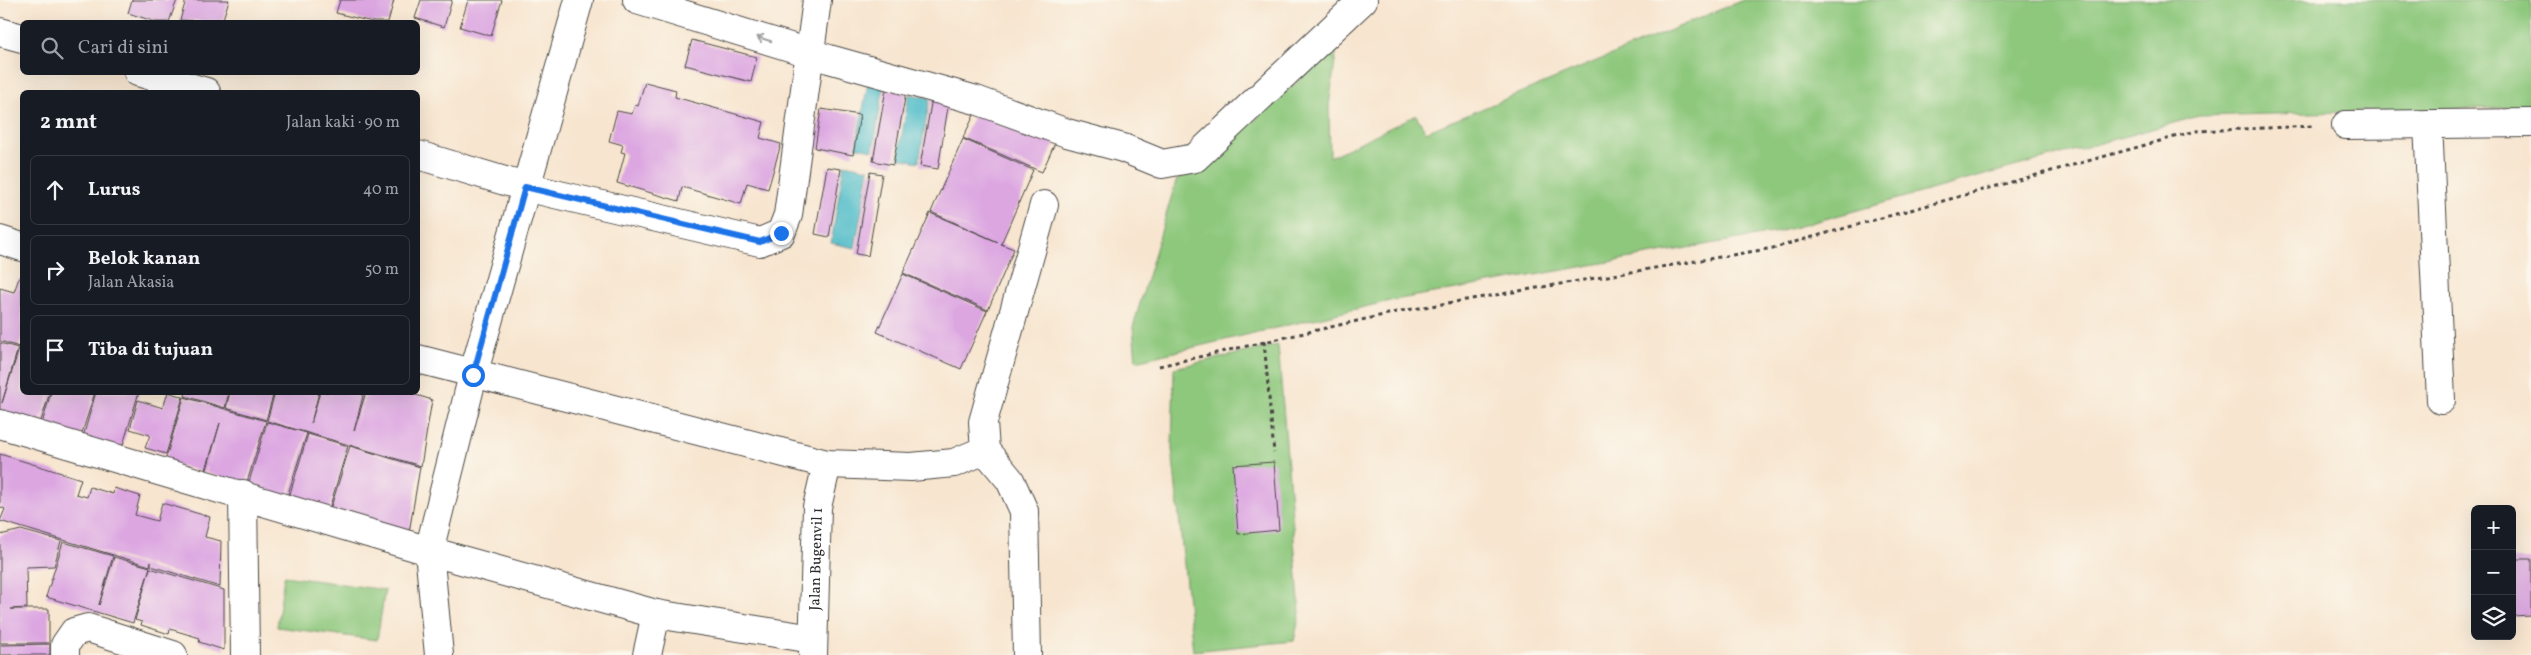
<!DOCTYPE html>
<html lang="id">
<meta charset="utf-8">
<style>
:root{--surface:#171b24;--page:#242831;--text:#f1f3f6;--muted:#9ea1a6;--line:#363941}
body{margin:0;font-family:Vollkorn,serif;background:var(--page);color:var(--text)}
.controls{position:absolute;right:15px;bottom:15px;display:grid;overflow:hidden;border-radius:8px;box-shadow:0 5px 20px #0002}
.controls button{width:45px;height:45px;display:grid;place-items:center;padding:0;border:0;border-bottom:1px solid var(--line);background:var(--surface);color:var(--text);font:25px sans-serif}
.stop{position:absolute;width:15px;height:15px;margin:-11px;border:4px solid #1a73e8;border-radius:50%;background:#fff}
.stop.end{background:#1a73e8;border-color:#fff;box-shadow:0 1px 5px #0008}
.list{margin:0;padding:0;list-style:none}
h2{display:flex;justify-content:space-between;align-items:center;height:65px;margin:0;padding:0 20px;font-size:21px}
h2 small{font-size:16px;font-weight:400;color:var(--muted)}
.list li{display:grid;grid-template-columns:32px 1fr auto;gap:15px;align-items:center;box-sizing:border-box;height:70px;margin:0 10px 10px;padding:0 10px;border:1px solid var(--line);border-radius:8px}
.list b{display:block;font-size:19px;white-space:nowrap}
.list p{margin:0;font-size:16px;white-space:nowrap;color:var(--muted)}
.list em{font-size:16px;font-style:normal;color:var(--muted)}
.icon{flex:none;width:28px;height:28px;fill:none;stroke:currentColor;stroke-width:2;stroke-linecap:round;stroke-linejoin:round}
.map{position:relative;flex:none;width:2531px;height:655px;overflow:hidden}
.search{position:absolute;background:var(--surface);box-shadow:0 5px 20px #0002;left:20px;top:20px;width:400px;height:55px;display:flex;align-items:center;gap:12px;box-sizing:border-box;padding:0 18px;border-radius:8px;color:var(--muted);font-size:19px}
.panel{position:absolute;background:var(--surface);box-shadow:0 5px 20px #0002;left:20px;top:90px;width:400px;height:305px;border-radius:8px}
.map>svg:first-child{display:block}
</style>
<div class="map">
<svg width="2531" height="655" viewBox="0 0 2531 655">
<rect width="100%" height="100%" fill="#fbf7ec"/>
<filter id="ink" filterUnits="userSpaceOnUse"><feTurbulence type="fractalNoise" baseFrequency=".02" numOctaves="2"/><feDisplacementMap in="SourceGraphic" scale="10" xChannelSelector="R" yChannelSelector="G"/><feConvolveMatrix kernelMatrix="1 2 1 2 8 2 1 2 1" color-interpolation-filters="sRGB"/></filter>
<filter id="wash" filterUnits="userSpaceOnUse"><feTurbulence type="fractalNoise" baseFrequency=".0096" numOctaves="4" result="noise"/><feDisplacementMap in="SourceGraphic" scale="20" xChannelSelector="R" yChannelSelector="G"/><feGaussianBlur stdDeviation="1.12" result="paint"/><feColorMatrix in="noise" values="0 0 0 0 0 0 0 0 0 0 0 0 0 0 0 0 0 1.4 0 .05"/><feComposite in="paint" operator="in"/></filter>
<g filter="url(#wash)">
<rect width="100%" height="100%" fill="#f7e5cf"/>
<path fill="#8ec87d" stroke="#5c7a54" d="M1743,0H2531V107L2199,116L1778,232L1394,300L1136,361L1133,327L1176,181L1235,138L1337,46L1329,106L1330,157L1416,115L1426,132Z
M1278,345L1300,613L1294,641L1193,651L1172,449L1174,368Z
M284,576L385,590L377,640L277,627Z"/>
<path fill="#4ebbc8" stroke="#3c737a" d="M868,83L884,86L873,150L856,147Z
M909,94L930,98L919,162L898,158Z
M844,164L869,169L855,248L831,243Z"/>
<g id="blocks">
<path fill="#dca6e1" d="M132,0H177L169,22H156L128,13Z
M186,0H229L222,22L180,20Z
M340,0H394L388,22H372L336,13Z
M421,0H452L444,27L415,18Z
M468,0H502L491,36L460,27Z
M692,40L757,57L751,82L685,65Z
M645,82L676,90L675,97L764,122L760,138L781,144L768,189L747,183L741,204L682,187L679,201L617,183L625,153L621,152L623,145L609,141L617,111L632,114L635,105L638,106Z
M886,89L906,92L893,165L873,161Z
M932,98L949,101L938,169L920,166Z
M821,109L860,115L853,155L815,148Z
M977,109L1055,143L1042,172L963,138Z
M963,139L1033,170L1001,244L1014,249L988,310L903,273L930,213L998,242L931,212Z
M827,167L841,169L829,237L815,234Z
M870,172L882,174L868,256L856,254Z
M903,274L987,311L961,369L877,332Z
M19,278L22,279V334L19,347L0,341V288L14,292Z
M0,343L18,348L2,403L19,349L22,350V392H50L40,424L0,412Z
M51,392H95L81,436L42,424Z
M96,392H139L122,448L83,437Z
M168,392L183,397L166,454L145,448L150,435L130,429L138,400L163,408Z
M186,392H229L225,408L185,396Z
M230,392H274L266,420L226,408Z
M275,392H319L311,423L320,392H364L354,431L366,392H407L432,400L421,466L267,421Z
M184,397L266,421L246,485L206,473L220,423L205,473L165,461Z
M267,422L307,433L287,497L248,485Z
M308,434L348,446L329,509L289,497Z
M350,446L420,467L409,533L330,510Z
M0,454L81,479L76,494L87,497L90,487L113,494L114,488L140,496L135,515L157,521L162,503L210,517L205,537L221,541L220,587L151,566V562L150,566L0,521L5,509L0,507Z
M1274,462L1279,530L1238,534L1233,465Z
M21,530L61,541L54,566L26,567L27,608L11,609H49V643H0V535Z
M63,542L113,556L99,605L114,557L150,567L133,623L46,597Z
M2512,559H2531V615L2512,616Z
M150,568L224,590V650L199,642L200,638L170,629L169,634L141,625L142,622L135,620Z
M50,644V655H0V645Z"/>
</g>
</g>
<g filter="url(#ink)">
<use href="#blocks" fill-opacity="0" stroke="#4a4744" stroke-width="1"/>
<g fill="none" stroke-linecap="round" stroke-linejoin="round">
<g stroke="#4a4744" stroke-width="30">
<g id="minor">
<path d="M637,0L829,59L976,100L1067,133L1123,148L1162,164L1195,158L1363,0"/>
<path d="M0,32L22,38"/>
<path d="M138,72L206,92"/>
<path d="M2428,124L2441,400"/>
<path d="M2346,125L2531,123"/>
<path d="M418,155L525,187L760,242L781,233L788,215L817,0"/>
<path d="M0,240L22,247"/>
<path d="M418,359L827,464L911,467L954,463L985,450"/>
<path d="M0,424L429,551L656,614L813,639"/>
<path d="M243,494L245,655"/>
<path d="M65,655V645L74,632L88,628L173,655"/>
<path d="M439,655L429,551L473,375L579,0"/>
<path d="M647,655L656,614"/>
<path id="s1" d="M813,655L817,507L827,464"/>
<path d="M1027,655L1024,511L1010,480L985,450L983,422L1044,205"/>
</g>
</g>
<path stroke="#4a4744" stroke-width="3" stroke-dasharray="4 4" stroke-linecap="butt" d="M1264,341L1274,453
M1159,366L1401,311L1773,248L2196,131L2313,126"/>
<use href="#minor" stroke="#fff" stroke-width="28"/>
</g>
<defs><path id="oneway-shaft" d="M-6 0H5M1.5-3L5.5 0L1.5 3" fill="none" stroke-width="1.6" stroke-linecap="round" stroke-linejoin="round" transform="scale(1.25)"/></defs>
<use stroke="#a0a0a0" href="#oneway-shaft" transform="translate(764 39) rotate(-163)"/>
</g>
<g fill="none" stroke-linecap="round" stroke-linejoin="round" filter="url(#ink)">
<path stroke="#1a73e8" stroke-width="6" d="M473,375L525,187L760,242L781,233"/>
</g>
<g text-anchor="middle" stroke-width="5" stroke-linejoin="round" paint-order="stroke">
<g font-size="15" fill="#2b2b2b" stroke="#fbf7ec">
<text dy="5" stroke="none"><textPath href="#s1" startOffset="96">Jalan Bugenvil 1</textPath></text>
</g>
</g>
</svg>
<div class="controls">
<button>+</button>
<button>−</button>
<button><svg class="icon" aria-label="layers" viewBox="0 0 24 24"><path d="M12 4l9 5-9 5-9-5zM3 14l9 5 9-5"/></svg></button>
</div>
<div class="stop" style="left:473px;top:375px"></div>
<div class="stop end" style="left:781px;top:233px"></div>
<div class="search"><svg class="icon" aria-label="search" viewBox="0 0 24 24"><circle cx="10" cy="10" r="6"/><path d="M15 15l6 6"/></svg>Cari di sini</div>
<section class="panel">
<h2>2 mnt<small>Jalan kaki · 90 m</small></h2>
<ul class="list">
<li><svg class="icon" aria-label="ahead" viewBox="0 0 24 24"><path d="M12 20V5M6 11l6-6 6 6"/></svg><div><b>Lurus</b></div><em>40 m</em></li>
<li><svg class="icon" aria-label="right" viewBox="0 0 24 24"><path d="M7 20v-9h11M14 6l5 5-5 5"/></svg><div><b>Belok kanan</b><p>Jalan Akasia</p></div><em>50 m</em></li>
<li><svg class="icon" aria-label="arrive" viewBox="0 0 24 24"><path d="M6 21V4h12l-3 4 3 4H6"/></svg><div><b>Tiba di tujuan</b></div></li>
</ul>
</section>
</div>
